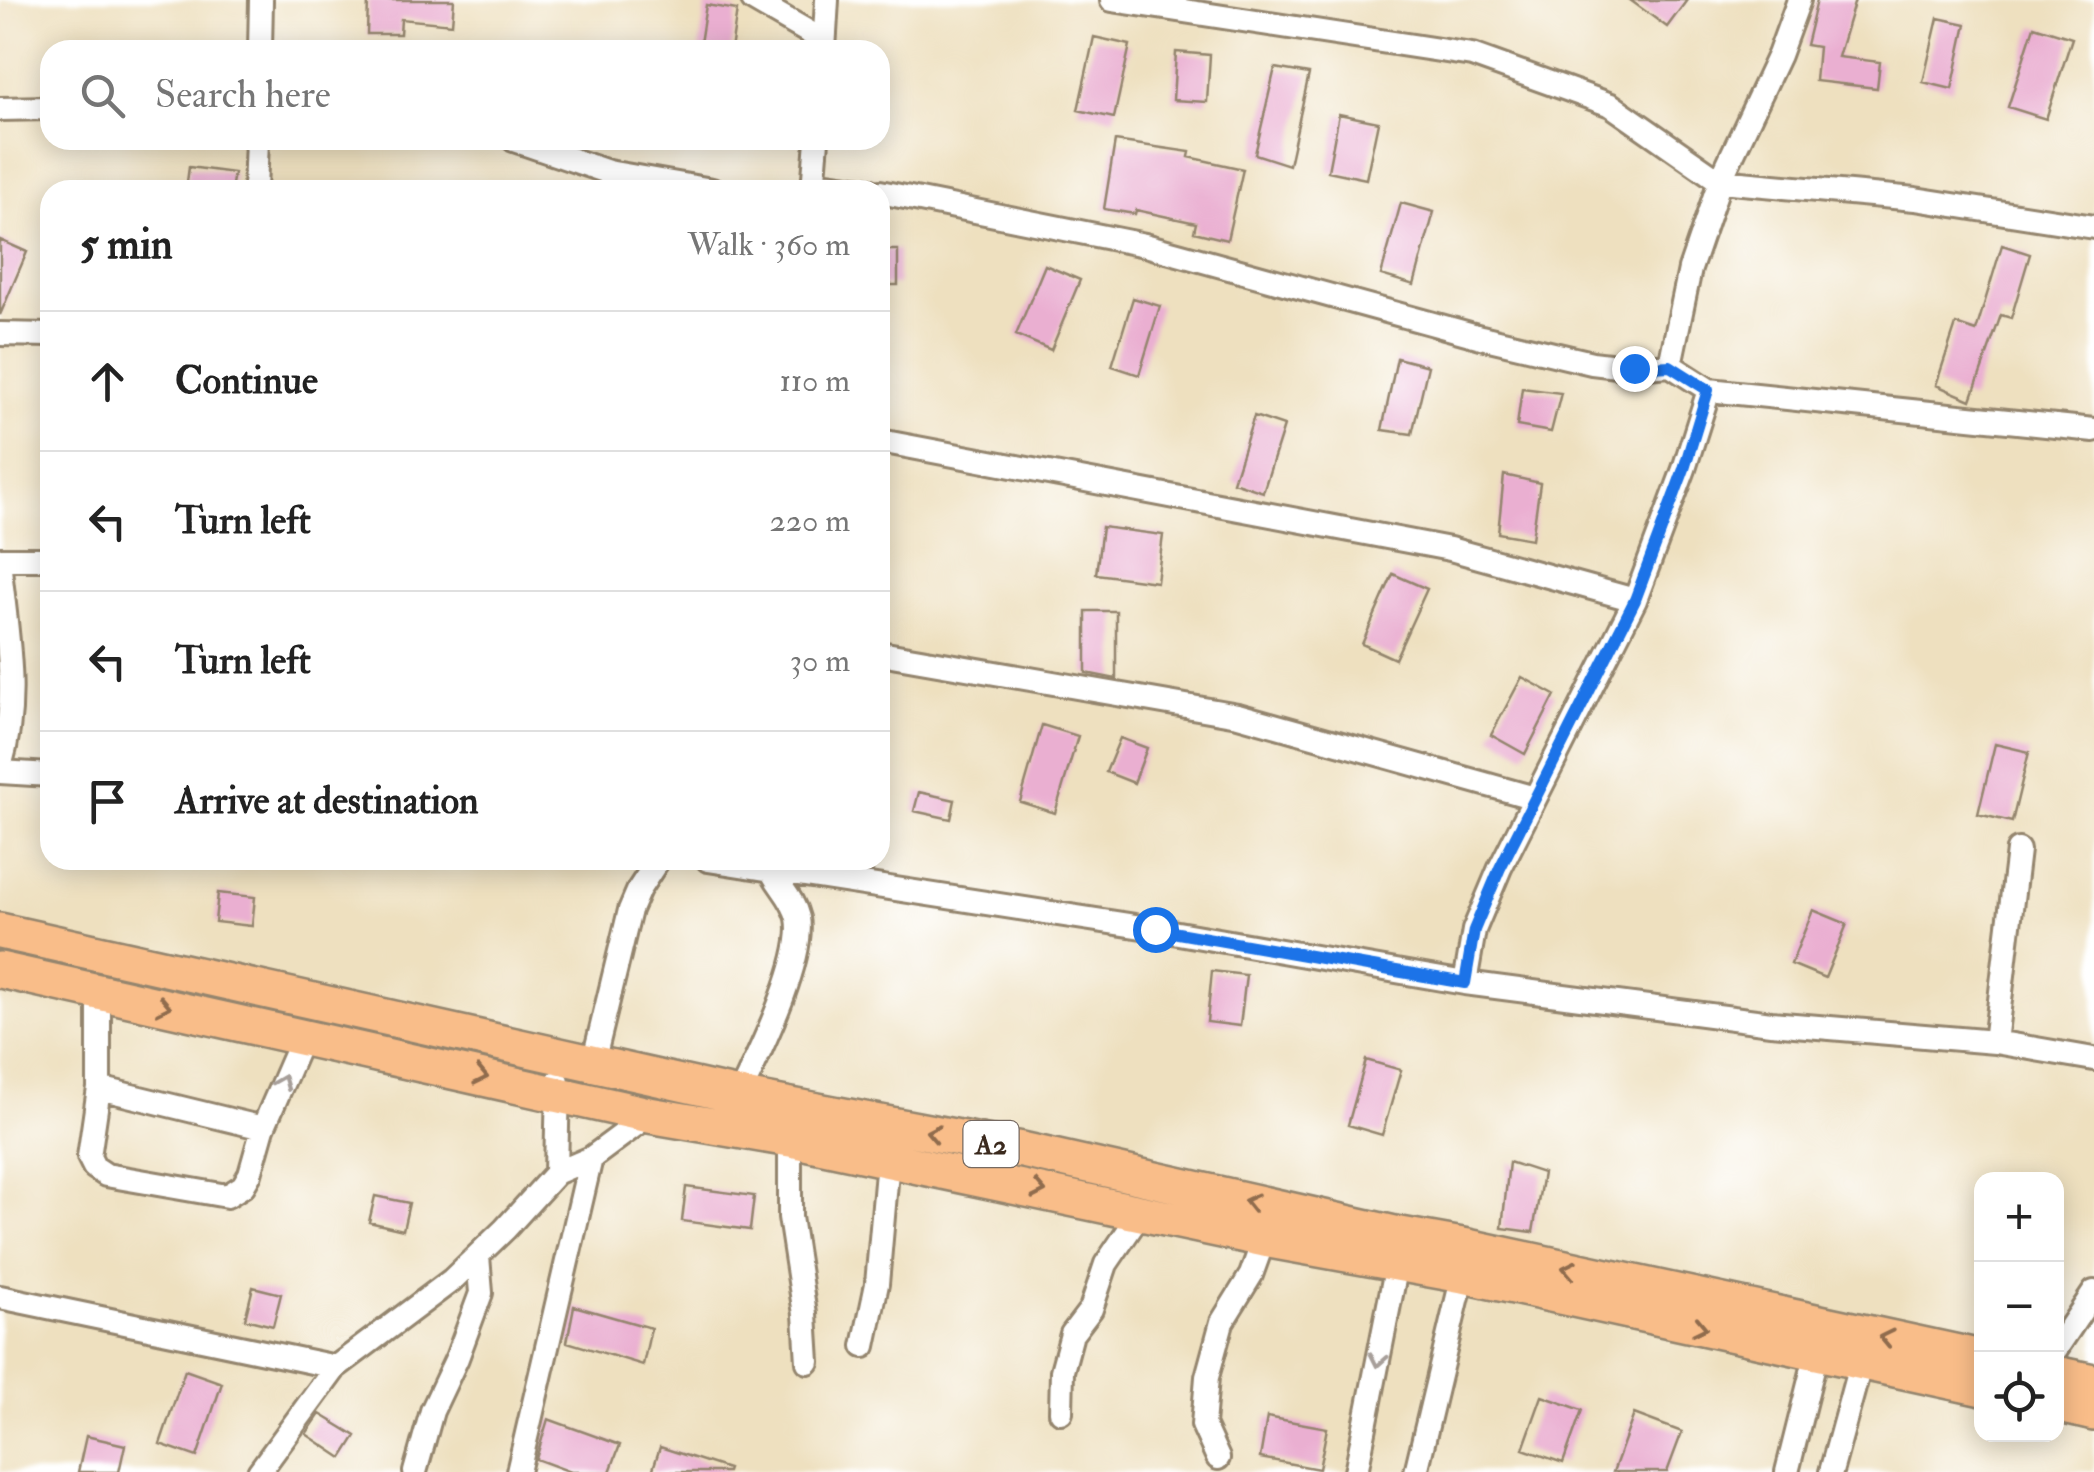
<!DOCTYPE html>
<meta charset="utf-8">
<style>
:root{--surface:#fff;--page:#f2f2f2;--text:#222;--muted:#767676;--line:#e0e0e0}
body{margin:0;font-family:"IM FELL Double Pica",serif;background:var(--page);color:var(--text)}
.controls{position:absolute;right:30px;bottom:30px;display:grid;overflow:hidden;border-radius:20px;box-shadow:0 5px 25px #0003}
.controls button{width:90px;height:90px;display:grid;place-items:center;padding:0;border:0;border-bottom:2px solid var(--line);background:var(--surface);color:var(--text);font:50px sans-serif}
.stop{position:absolute;width:30px;height:30px;margin:-22px;border:8px solid #1a73e8;border-radius:50%;background:#fff}
.stop.end{background:#1a73e8;border-color:#fff;box-shadow:0 2px 10px #0008}
.list{margin:0;padding:0;list-style:none}
h2{display:flex;justify-content:space-between;align-items:center;height:130px;margin:0;padding:0 40px;font-size:42px}
h2 small{font-size:32px;font-weight:400;color:var(--muted)}
.list li{display:grid;grid-template-columns:65px 1fr auto;gap:30px;align-items:center;box-sizing:border-box;height:140px;padding:0 40px;border-top:2px solid var(--line)}
.list b{display:block;font-size:38px;white-space:nowrap}
.list em{font-size:32px;font-style:normal;color:var(--muted)}
.icon{flex:none;width:55px;height:55px;fill:none;stroke:currentColor;stroke-width:2;stroke-linecap:round;stroke-linejoin:round}
.map{position:relative;flex:none;width:2094px;height:1472px;overflow:hidden}
.search{position:absolute;background:var(--surface);box-shadow:0 5px 25px #0003;left:40px;top:40px;width:850px;height:110px;display:flex;align-items:center;gap:25px;box-sizing:border-box;padding:0 35px;border-radius:30px;color:var(--muted);font-size:38px}
.panel{position:absolute;background:var(--surface);box-shadow:0 5px 25px #0003;left:40px;top:180px;width:850px;height:690px;border-radius:30px}
.map>svg:first-child{display:block}
</style>
<div class="map">
<svg width="2094" height="1472" viewBox="0 0 2094 1472">
<rect width="100%" height="100%" fill="#fff"/>
<filter id="ink" filterUnits="userSpaceOnUse"><feTurbulence type="fractalNoise" baseFrequency=".01" numOctaves="2"/><feDisplacementMap in="SourceGraphic" scale="20" xChannelSelector="R" yChannelSelector="G"/><feConvolveMatrix kernelMatrix="1 2 1 2 8 2 1 2 1" color-interpolation-filters="sRGB"/></filter>
<filter id="wash" filterUnits="userSpaceOnUse"><feTurbulence type="fractalNoise" baseFrequency=".0048" numOctaves="4" result="noise"/><feDisplacementMap in="SourceGraphic" scale="40" xChannelSelector="R" yChannelSelector="G"/><feGaussianBlur stdDeviation="2.25" result="paint"/><feColorMatrix in="noise" values="0 0 0 0 0 0 0 0 0 0 0 0 0 0 0 0 0 1.4 0 .05"/><feComposite in="paint" operator="in"/></filter>
<g filter="url(#wash)">
<rect width="100%" height="100%" fill="#eee0bf"/>
<g id="blocks">
<path fill="#eaafd1" d="M368,0H454L452,24L401,19L400,34H367Z
M1630,0H1687L1667,27Z
M1817,0H1855L1838,57L1880,62L1877,88L1815,81L1818,47L1806,45Z
M706,5L737,10L731,50H699Z
M1938,18L1966,24L1952,89L1923,82Z
M2034,26L2072,38L2046,119L2008,107Z
M1094,37L1130,45L1114,118L1078,110Z
M1176,52L1210,55L1207,102L1173,100Z
M1275,68L1309,74L1289,165L1255,154Z
M1339,114L1378,122L1366,179L1328,171Z
M1115,141L1190,152L1189,157L1243,169L1227,240L1194,232L1196,223L1136,210L1135,214L1104,209Z
M189,167L234,173L231,190H186Z
M1401,203L1434,212L1414,285L1381,275Z
M0,240L27,252L0,315Z
M2002,245L2030,254L2011,318L2001,315L1971,400L1936,385L1956,324L1976,331Z
M880,250H898V285H880Z
M1045,265L1080,280L1051,350L1016,335Z
M1133,298L1160,306L1139,375L1112,366Z
M1397,358L1428,366L1412,434L1382,430Z
M1522,388L1561,393L1551,432L1517,426Z
M1254,416L1284,426L1263,492L1233,482Z
M1504,475L1540,483L1532,539L1498,533Z
M1102,527L1163,535L1157,582L1096,574Z
M1393,574L1427,589L1395,659L1362,644Z
M1086,611H1116V679L1086,673Z
M1522,677L1555,695L1525,754L1491,735Z
M1042,725L1078,736L1055,813L1020,802Z
M1120,738L1147,748L1134,783L1106,772Z
M1995,744L2029,752L2012,822L1978,814Z
M919,792L955,800L951,819L914,811Z
M218,893L255,897L252,926L215,922Z
M1813,910L1847,924L1825,978L1791,964Z
M1212,971L1246,975L1240,1026L1207,1022Z
M1366,1060L1401,1070L1382,1135L1348,1125Z
M1509,1162L1543,1173L1533,1232L1502,1228Z
M686,1187L754,1196L750,1230L682,1221Z
M375,1196L409,1203L403,1230L369,1222Z
M253,1287L281,1294L273,1326L245,1319Z
M574,1306L651,1328L643,1365L567,1342Z
M185,1370L222,1383L197,1457L160,1444Z
M1542,1396L1582,1410L1563,1463L1523,1449Z
M320,1414L356,1436L342,1458L306,1434Z
M1634,1414L1682,1432L1667,1472H1613Z
M1267,1417L1327,1428L1319,1469L1260,1458Z
M548,1419L620,1445L610,1472H571L536,1459Z
M86,1436L125,1445L119,1472H78Z
M660,1447L728,1469L727,1472H652Z"/>
</g>
</g>
<g filter="url(#ink)">
<use href="#blocks" fill-opacity="0" stroke="#94856e" stroke-width="2.5"/>
<g fill="none" stroke-linecap="round" stroke-linejoin="round">
<g stroke="#94856e" stroke-width="28">
<path id="minor" d="M753,0L824,41
M1112,0L1472,55L1611,105L1720,181L1915,199L2094,227
M260,50L261,0
M824,50L827,0
M0,109L50,108
M514,140L608,172L712,190
M814,182L869,190
M255,190L257,140
M813,190L817,140
M880,192L1145,245L1481,337L1592,363L1634,368L1670,365L1709,390L2094,430
M0,334L50,335
M1670,365L1690,269L1720,181L1779,55L1799,0
M880,441L1450,549L1635,600
M0,559H50
M0,569C7,636 20,701 0,767
M880,653L1238,715L1535,798
M0,772L50,775
M708,860L1155,929L1465,983L1771,1023L1995,1042L2094,1059
M1465,983L1474,930L1500,868L1635,600L1684,469L1709,390
M99,992V1088L89,1157L94,1167L106,1175L227,1196L243,1186L250,1174L263,1128L303,1036
M1995,1042L2018,850
M593,1063L630,910L639,889L658,860
M99,1088L263,1128
M739,1096C757,1057 806,959 798,918C793,896 775,884 768,863
M790,1139V1217L805,1314L808,1362
M556,1173L558,1081
M0,1297L336,1367
M864,1346L877,1284L888,1160
M2056,1349L2094,1292
M1061,1412L1062,1371L1072,1334L1091,1309L1106,1264L1142,1211
M1218,1458L1203,1425L1207,1377L1222,1322L1251,1275L1264,1239
M259,1472L336,1367L452,1280L505,1229L556,1173L591,1158L649,1115
M415,1472L432,1411L457,1358L481,1293L478,1256
M518,1472L591,1158
M1356,1472L1397,1264
M1416,1472L1463,1275
M1787,1472L1817,1352
M1831,1472L1861,1362"/>
</g>
<g stroke="#94856e" stroke-width="40">
<path id="highway" d="M0,931L739,1096L1022,1150L1395,1234L1468,1247L1982,1358
M0,970L649,1115L790,1139L1264,1239L1463,1275L1982,1388
M2056,1374L2094,1382
M2056,1404L2094,1413"/>
</g>
<use href="#minor" stroke="#fff" stroke-width="22"/>
<use href="#highway" stroke="#f9bd89" stroke-width="35"/>
</g>
<defs><path id="oneway-chevron" d="M-2-3.5L2.5 0L-2 3.5" fill="none" stroke-width="1.6" stroke-linecap="round" stroke-linejoin="round" transform="scale(2.5)"/></defs>
<g stroke="#906c4e">
<use href="#oneway-chevron" transform="translate(164 1006) rotate(12)"/>
<use href="#oneway-chevron" transform="translate(481 1076) rotate(12)"/>
<use href="#oneway-chevron" transform="translate(933 1133) rotate(-169)"/>
<use href="#oneway-chevron" transform="translate(1039 1190) rotate(11)"/>
<use href="#oneway-chevron" transform="translate(1251 1202) rotate(-167)"/>
<use href="#oneway-chevron" transform="translate(1569 1269) rotate(-168)"/>
<use href="#oneway-chevron" transform="translate(1700 1327) rotate(12)"/>
<use href="#oneway-chevron" transform="translate(1886 1338) rotate(-168)"/>
</g>
<g stroke="#a79f9a">
<use href="#oneway-chevron" transform="translate(282 1082) rotate(-68)"/>
<use href="#oneway-chevron" transform="translate(1378 1360) rotate(101)"/>
</g>
</g>
<g fill="none" stroke-linecap="round" stroke-linejoin="round" filter="url(#ink)">
<path stroke="#1a73e8" stroke-width="12" d="M1155,929L1465,983L1474,930L1500,868L1635,600L1684,469L1708,390L1670,366L1634,368"/>
</g>
<g text-anchor="middle" stroke-width="8" stroke-linejoin="round" paint-order="stroke">
<rect fill="#fff" stroke="#766a62" stroke-width="2.5" x="963.5" y="1121" width="55" height="46" rx="8"/>
<g font-size="28" font-weight="bold" fill="#3b2a1e">
<text x="991" y="1154">A2</text>
</g>
</g>
</svg>
<div class="controls">
<button>+</button>
<button>−</button>
<button><svg class="icon" aria-label="locate" viewBox="0 0 24 24"><circle cx="12" cy="12" r="6"/><path d="M12 2v4M12 18v4M2 12h4M18 12h4"/></svg></button>
</div>
<div class="stop" style="left:1155px;top:929px"></div>
<div class="stop end" style="left:1634px;top:368px"></div>
<div class="search"><svg class="icon" aria-label="search" viewBox="0 0 24 24"><circle cx="10" cy="10" r="6"/><path d="M15 15l6 6"/></svg>Search here</div>
<section class="panel">
<h2>5 min<small>Walk · 360 m</small></h2>
<ul class="list">
<li><svg class="icon" aria-label="ahead" viewBox="0 0 24 24"><path d="M12 20V5M6 11l6-6 6 6"/></svg><div><b>Continue</b></div><em>110 m</em></li>
<li><svg class="icon" aria-label="left" viewBox="0 0 24 24"><path d="M17 20v-9H6M10 6l-5 5 5 5"/></svg><div><b>Turn left</b></div><em>220 m</em></li>
<li><svg class="icon" aria-label="left" viewBox="0 0 24 24"><path d="M17 20v-9H6M10 6l-5 5 5 5"/></svg><div><b>Turn left</b></div><em>30 m</em></li>
<li><svg class="icon" aria-label="arrive" viewBox="0 0 24 24"><path d="M6 21V4h12l-3 4 3 4H6"/></svg><div><b>Arrive at destination</b></div></li>
</ul>
</section>
</div>
